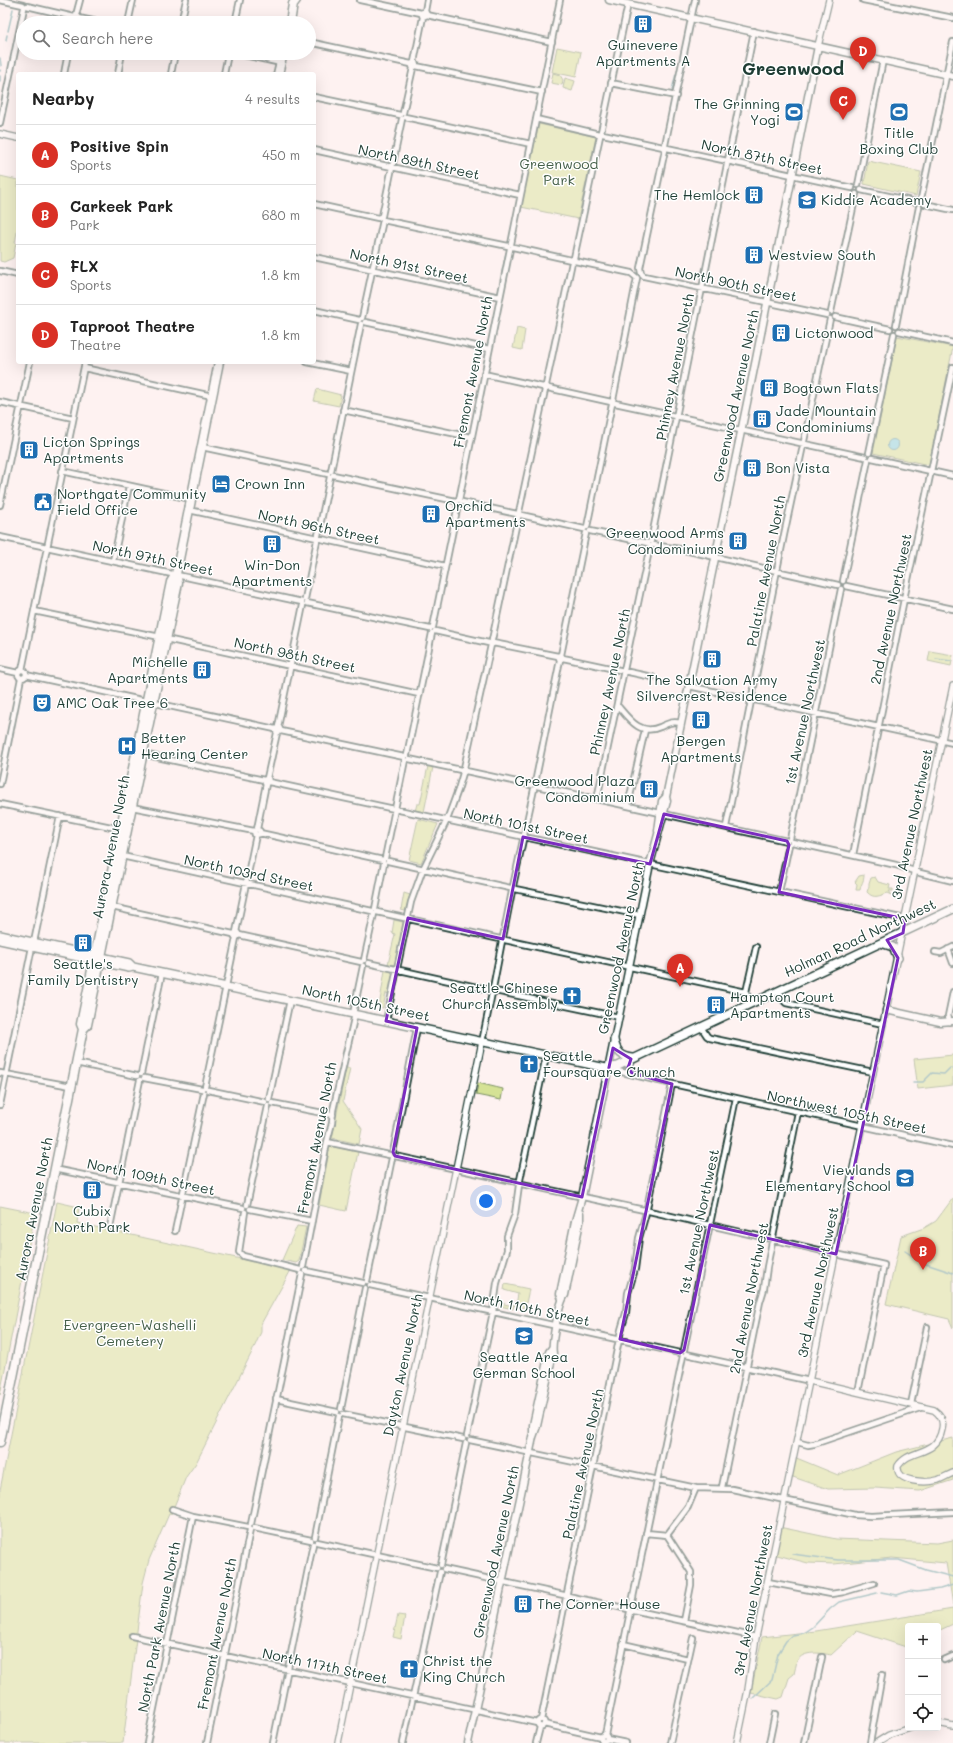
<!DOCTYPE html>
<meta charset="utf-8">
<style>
:root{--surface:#fff;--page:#f6f6f6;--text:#222;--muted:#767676;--line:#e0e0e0;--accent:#d93025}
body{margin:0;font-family:Mali,sans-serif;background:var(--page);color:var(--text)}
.controls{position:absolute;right:12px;bottom:12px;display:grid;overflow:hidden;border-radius:4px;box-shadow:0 4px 16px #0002}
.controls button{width:36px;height:36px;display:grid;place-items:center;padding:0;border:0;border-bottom:1px solid var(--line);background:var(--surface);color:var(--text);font:20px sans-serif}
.you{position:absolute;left:486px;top:1201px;width:14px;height:14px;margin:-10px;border:3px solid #fff;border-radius:50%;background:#1a73e8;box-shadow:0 0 0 6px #1a73e833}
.badge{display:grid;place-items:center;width:26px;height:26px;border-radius:50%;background:var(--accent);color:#fff;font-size:13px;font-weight:700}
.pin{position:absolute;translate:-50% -33px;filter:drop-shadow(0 1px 2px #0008)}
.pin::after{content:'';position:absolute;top:21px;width:14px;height:12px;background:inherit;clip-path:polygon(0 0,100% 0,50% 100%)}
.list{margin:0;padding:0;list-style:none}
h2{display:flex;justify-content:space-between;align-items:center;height:52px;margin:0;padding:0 16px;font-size:17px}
h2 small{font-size:13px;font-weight:400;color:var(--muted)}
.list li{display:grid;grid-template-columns:26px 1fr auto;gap:12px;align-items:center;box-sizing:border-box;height:60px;padding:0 16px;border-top:1px solid var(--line)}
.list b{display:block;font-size:15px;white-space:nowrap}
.list p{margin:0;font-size:13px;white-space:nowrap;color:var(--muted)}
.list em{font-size:13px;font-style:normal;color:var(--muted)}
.icon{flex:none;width:22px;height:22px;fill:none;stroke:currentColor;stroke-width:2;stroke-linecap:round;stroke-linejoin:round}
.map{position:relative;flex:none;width:953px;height:1743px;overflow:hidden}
.search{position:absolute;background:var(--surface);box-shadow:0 4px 16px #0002;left:16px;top:16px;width:300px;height:44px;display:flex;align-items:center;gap:10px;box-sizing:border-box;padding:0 14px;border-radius:22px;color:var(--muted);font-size:15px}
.panel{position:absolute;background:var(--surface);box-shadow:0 4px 16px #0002;left:16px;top:72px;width:300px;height:292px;border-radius:4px}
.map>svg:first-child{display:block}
</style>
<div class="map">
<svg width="953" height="1743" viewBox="0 0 953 1743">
<rect width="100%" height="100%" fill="#fef2f1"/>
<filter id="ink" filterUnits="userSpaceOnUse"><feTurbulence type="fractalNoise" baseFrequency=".025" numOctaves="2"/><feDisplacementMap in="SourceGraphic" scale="8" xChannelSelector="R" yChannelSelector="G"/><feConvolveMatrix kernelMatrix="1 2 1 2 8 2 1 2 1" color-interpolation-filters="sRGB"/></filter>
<g filter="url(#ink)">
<path fill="#d5e295" stroke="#7a9064" d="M557,47L581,52L576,77L552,72Z
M553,73L560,75L563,80L562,85L551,83Z
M565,78L575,81L572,91L563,88Z
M539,124L596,137L578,219L521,207Z
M868,161L921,172L916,196L864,184Z
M0,176L18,180V226L15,243H16L13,258L4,262L0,261Z
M517,328L525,330L522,350L513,348Z
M897,336L953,347L929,465L873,453Z
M317,389L341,395L339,406L314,401Z
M930,651L953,655L951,666L928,661Z
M428,766L433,767L424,812L415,811L417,804H420Z
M418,819L438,824L421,863L409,860Z
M864,875C864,882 861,883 860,890H856L857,884L855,882L859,876Z
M875,877L878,882L890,885L889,889H893V891H889L892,895L888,893C880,895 874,900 867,892L869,886V884L871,878Z
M404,893L410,895L405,911L401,910Z
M394,920L403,922L396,966L388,964L395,934L392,933Z
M385,970L391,971L393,976L390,994L386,993L383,1008L379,1007Z
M953,1055V1085L918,1089L914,1059Z
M346,1068H350L343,1101L362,1129L359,1144L332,1138Z
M478,1083L503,1089L501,1100L476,1095Z
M330,1146L358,1152L346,1211L319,1205Z
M953,1198V1328L949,1319L886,1304L901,1236L924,1228L936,1221Z
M57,1202L79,1207L77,1223L291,1270L261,1324V1332L253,1350L196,1463L186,1477L171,1514H169L149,1560L143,1583L123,1743H0V1490Z
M0,1206L35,1213L0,1395Z
M297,1226L306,1227L299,1261L296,1263L282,1260Z
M505,1284L529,1289L525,1308L514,1305L513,1309L500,1306L501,1303L512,1306L513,1304L516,1305L518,1294L504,1290Z
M953,1438V1480L920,1491L875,1488L828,1489L790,1476L794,1457L838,1475L896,1452Z
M779,1527L836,1539L937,1543L953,1540V1605L946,1563L892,1558L834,1564L808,1563L773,1554Z
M953,1609V1624L938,1631V1626H908V1646L906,1647L857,1631L831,1655C822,1653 803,1650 797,1661C796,1665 795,1670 794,1674L789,1678L783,1697L778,1699L751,1693L762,1637L816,1631Z
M398,1615L405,1616L401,1639L393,1637Z"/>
<path fill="#82d2dd" stroke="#5a9699" d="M887.5 445a5.5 5.5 0 1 1 11 0a5.5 5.5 0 1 1-11 0Z"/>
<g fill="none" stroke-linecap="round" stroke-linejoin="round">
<path stroke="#5a9699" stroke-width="1.5" d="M8,31L13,9
M6,40L7,35
M0,58L1,66
M0,71L1,70
M0,76V81
M672,90L676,74
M502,272L506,253
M936,659L951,661
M913,1082H923L932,1073L944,1074L950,1068L953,1069
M905,1251L923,1263L953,1273
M792,1554L838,1560H899L926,1570L953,1577
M881,1592L897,1595L909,1591L917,1592L940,1589L953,1585
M753,1698L772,1680L778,1654L786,1641L793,1635L804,1633L813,1627L830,1609L839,1602L877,1593"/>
<g stroke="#1f3d34" stroke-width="8">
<path id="minor" d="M0,0L23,5
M360,0L421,13L425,11L427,15L423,17L421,13
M863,0L953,18
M27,6L74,17L77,15L79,18L76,20L74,17
M425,11L427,0
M76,15L80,0
M427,15L552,42
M79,18L102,23
M128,23L133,0
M181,23L186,0
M235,23L240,0
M309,42L411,64L415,62L416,66L413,68L411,64
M235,53L281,63
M414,62L423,17
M416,66L542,92
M64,74L68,53
M118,74L122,53
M171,74L175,53
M224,74L228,54
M611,83L676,96
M314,97L400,115
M403,113L413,68
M405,117L531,144
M536,119L599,134L602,133
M0,123L24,8
M601,132L628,4
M603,134L663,147
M665,145L695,0
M667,148L852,188
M314,150L520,195
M665,150L640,268L641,273L644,276L827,315
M858,185L883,60
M861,190L916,202
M921,199L953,42
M314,204L378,218L382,216L402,119
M925,204L953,210
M511,244L560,0
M513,247L571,260L574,258L575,261L572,262L571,260
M314,257L500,297
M574,258L600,136
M575,261L631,273L637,278L613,400
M0,271L18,275
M314,310L359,320
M831,312L856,194
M835,317L890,329
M362,318L383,220L508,246
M365,322L489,349
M896,325L919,207
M899,331L953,343
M307,362L351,371
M84,368L212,396
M484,374L543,387L546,385L548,388L545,390L543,387
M546,385L572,262
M548,388L611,402
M0,402L73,418
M615,403L865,457
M343,410L471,437
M202,447L328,474
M869,453L894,334
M872,458L953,476
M62,471L191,499
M331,471L361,324
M333,475L456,501
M459,500L510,249
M462,502L517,514
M0,505L30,362
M189,510L445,566
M519,512L545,390
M521,515L584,529
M587,527L612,404
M590,531L648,543
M0,537L302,602
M651,541L754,31
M653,545L680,549L838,585
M113,561L129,486
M843,581L868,460
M846,586L953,609
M305,599L330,477
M307,603L430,629
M34,611L160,637
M433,627L458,505
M435,631L493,644
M166,639L419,694
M492,640L518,517
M493,643L558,656L561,655L563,658L560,660L558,656
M561,655L586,533
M563,658L652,677
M0,669L18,673
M22,670L85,362
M18 674a4 4 0 1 1 8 0a4 4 0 1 1-8 0Z
M26,675L275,729L279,727L281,731L277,733L275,729
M689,686L953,743
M617,705C629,719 640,736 660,727C669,723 672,721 681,723
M278,727L303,605
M281,731L404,757
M143,754L264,780L268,778L269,782L265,783L264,780
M407,755L432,633
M409,759L461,770L464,768L466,771L463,773L461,770
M464,768L491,645
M466,771L531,785
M267,778L277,733
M269,782L905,919
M535,783L560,660
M0,784L21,678
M537,786L660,813
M597,799L650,546
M0,804L121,829
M628,805L645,730
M132,807L254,831L257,829L260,831V834L255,835L254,831
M664,814L787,841
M726,827L784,535L830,319
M257,829L266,784
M260,833L383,860
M790,839L841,589
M792,842L896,865L920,873L953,881
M853,855L904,599L953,367
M122,856L372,911
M385,858L405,760
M388,861L510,888
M513,886L534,789
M515,889L640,915
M779,892L789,845
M112,907L233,934L237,932L239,935L236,938L233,934
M375,909L384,863
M377,912L500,939
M236,932L256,835
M239,935L361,962
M503,937L512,891
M505,940L746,992L751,1003
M34,942L60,816
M948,949L953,963
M935,952L941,953L953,947
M364,960L374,914
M368,963L490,990
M493,988L502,941
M495,991L619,1017
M778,991L783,1000L786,1003L883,1024
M746,992L756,947
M353,1014L363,966
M386,1021L411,902L423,869L447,820L458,790L463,773
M950,1022L948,1016L953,992
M701,1027L707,1036L710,1038L873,1072
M482,1042L492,993
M632,1060L629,1069L635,1074
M76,1063L137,1076
M610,1068L618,1071L655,1080L953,1146
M0,1073L71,1086
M141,1074L162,973
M144,1078L202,1089
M205,1087L236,938
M208,1090L265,1102
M269,1099L290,1000
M272,1103L333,1115
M0,1105L32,947
M327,1142L389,1155
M393,1152L417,1028
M395,1156L517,1182
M54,1169L243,1208
M520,1180L546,1056
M522,1184L644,1210
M247,1205L268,1106
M647,1208L672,1084
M250,1209L312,1221
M649,1211L884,1265L858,1392
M245,1212L239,1252L243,1256L300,1270
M110,1227L140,1080
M175,1231L204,1093
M303,1267L327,1142L332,1123L333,1110L355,1014
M306,1271L363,1283
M367,1281L392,1158
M370,1285L680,1353
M684,1350L736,1098
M686,1354L810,1381
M276,1399L337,1412
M911,1404L927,1327
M341,1409L365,1288
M343,1414L463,1439
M467,1436L493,1312L497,1283L507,1250V1236L515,1214L519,1185
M470,1440L696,1488L732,1489L855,1515L871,1516L953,1512
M797,1442L808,1445L814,1444L923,1407
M722,1487L760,1302L764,1289L767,1267L798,1112
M172,1509L193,1516L248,1527
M251,1524L302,1274
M254,1528L311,1540
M646,1533L667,1535
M667,1535L691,1572V1585L684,1621
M667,1535L688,1507L696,1488
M315,1537L339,1416
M317,1542L437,1568
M441,1565L466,1443
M444,1569L628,1609
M768,1582L831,1594L844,1592L874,1583
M631,1607L683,1356
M633,1610L756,1637
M132,1636L537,1723
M623,1644L688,1659
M944,1660L953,1656
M537.5 1723a3.5 3.5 0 1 1 7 0a3.5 3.5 0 1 1-7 0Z
M541,1720L621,1330L626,1313L628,1293L635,1269L639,1238L646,1213
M544,1724L601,1737
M601 1738a3 3 0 1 1 6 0a3 3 0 1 1-6 0Z
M605,1735L630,1612
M607,1739L626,1743
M147,1743L193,1516
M207,1743L250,1530
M273,1743L313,1544
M403,1743L440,1572
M536,1743L540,1727
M670,1743L693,1638
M769,1743L775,1714
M804,1743L822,1657
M870,1743L882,1675"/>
</g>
<g stroke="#1f3d34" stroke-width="8">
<path id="tertiary" d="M818,46L829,0
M0,134L18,138
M810,1381L934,1410C941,1415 944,1421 942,1429C937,1457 909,1448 898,1466C895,1483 927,1483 938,1480C943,1478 948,1475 953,1473
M938,1723L953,1726
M338,1743L482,1042
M737,1743L748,1690L756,1637L953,686
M876,1743L889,1735L910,1728"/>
</g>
<g stroke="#1f3d34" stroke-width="9">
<path id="secondary" d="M609,0L953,76
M658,831L662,801L666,797
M886,1010L940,1022L953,1021
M562,1299L560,1294L575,1221L582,1197L650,864L667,801L666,797L756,359L818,46
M533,1434V1425L549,1352L552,1348
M468,1743L533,1437L537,1426L553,1353C551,1343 559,1303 565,1295L580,1222V1213"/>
</g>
<g stroke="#1f3d34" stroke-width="10">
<path id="primary" d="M0,935L129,963L133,967L606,1068L618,1066L953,909
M0,940L129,968L133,967
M881,943L893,947L898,958
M614,1040C616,1051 621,1057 633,1058"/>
</g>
<g stroke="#1f3d34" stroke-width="11">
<path id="trunk" d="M290,23L293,4L296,0
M278,74L283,53
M83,1029L81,1024L166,606L171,582L176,574L219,362
M0,1442C28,1304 55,1166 83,1029L87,1025L173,606L178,583L176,574"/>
</g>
<use href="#minor" stroke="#fff" stroke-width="4.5"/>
<use href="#tertiary" stroke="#fff" stroke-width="5.5"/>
<use href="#secondary" stroke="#fff" stroke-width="6"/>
<use href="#primary" stroke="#fff" stroke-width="7"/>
<use href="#trunk" stroke="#fff" stroke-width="8"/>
</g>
</g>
<path d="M0 0H953V1743H0ZM664,814L787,841L789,845L779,892L905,919L903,933L887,940L898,958L836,1254L710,1225L684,1350L680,1353L620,1339L672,1084L632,1073L628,1068L631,1059L613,1048L582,1197L395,1156L393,1152L417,1028L386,1021L408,918L503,939L523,837L650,864Z" fill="#fef2f1" fill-opacity=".55" fill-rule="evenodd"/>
<path fill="none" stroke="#7b2cbf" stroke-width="3" stroke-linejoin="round" d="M664,814L787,841L789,845L779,892L905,919L903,933L887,940L898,958L836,1254L710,1225L684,1350L680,1353L620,1339L672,1084L632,1073L628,1068L631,1059L613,1048L582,1197L395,1156L393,1152L417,1028L386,1021L408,918L503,939L523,837L650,864Z"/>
<defs>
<g id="building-square" transform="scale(1)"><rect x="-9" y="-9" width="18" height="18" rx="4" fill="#1f6fb2" stroke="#fff"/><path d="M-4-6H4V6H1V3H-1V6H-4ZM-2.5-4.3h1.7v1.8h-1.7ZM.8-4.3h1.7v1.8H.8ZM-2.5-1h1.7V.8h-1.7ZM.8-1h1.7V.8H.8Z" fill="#fff"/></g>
<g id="stadium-square" transform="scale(1)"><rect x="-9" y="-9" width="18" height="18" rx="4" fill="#1f6fb2" stroke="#fff"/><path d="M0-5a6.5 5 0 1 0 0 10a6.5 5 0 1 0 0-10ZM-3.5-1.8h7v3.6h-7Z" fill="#fff"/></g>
<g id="school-square" transform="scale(1)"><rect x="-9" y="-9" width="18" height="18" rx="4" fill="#1f6fb2" stroke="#fff"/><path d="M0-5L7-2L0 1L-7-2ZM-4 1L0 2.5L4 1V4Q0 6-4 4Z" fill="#fff"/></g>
<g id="hotel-square" transform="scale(1)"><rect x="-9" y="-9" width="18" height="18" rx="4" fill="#1f6fb2" stroke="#fff"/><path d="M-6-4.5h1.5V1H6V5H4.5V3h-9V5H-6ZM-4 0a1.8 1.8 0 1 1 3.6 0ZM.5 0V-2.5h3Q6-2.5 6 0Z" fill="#fff"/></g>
<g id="civic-square" transform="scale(1)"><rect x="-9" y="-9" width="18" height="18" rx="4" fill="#1f6fb2" stroke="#fff"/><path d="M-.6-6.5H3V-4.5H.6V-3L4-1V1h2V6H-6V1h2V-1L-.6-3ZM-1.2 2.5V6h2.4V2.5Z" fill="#fff"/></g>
<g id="theatre-square" transform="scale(1)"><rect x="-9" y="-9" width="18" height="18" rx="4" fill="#1f6fb2" stroke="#fff"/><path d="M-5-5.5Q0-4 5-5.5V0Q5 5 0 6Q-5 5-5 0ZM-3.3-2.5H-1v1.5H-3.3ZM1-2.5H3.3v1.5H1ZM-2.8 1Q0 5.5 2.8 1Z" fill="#fff"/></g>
<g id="hospital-square" transform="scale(1)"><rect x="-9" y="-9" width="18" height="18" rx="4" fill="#1f6fb2" stroke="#fff"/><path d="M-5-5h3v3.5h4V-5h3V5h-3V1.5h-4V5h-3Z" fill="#fff"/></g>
<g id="church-square" transform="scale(1)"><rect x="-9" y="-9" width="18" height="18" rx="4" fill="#1f6fb2" stroke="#fff"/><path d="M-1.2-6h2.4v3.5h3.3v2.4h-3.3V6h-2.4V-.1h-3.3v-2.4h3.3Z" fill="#fff"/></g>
</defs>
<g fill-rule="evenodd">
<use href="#building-square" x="643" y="24"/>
<use href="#stadium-square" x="794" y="112"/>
<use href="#stadium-square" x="899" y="112"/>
<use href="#building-square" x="754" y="195"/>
<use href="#school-square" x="807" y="200"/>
<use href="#building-square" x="754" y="255"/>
<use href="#building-square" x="781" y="333"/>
<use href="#building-square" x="769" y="388"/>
<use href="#building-square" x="762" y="419"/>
<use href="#building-square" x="29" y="450"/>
<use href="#building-square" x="752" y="468"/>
<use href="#hotel-square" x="221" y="484"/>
<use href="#civic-square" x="43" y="502"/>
<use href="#building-square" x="431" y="514"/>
<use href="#building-square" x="738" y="541"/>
<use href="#building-square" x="272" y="544"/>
<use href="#building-square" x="712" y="659"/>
<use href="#building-square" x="202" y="670"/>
<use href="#theatre-square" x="42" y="703"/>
<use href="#building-square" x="701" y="720"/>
<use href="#hospital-square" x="127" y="746"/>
<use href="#building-square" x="649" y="789"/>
<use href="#building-square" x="83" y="943"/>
<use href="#church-square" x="572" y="996"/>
<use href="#building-square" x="716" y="1005"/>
<use href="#church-square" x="529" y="1064"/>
<use href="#school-square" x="905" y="1178"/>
<use href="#building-square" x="92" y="1190"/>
<use href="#school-square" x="524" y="1336"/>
<use href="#building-square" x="523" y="1604"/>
<use href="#church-square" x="409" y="1669"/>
</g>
<g text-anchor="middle" stroke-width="3" stroke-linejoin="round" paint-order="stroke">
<g font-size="14" fill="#1f3d34" stroke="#fff" text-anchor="start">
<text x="643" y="50" text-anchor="middle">Guinevere<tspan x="643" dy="16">Apartments A</tspan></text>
<text x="780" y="109" text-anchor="end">The Grinning<tspan x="780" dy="16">Yogi</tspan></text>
<text x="899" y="138" text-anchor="middle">Title<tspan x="899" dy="16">Boxing Club</tspan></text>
<text x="740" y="200" text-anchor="end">The Hemlock</text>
<text x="821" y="205">Kiddie Academy</text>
<text x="768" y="260">Westview South</text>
<text x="795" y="338">Lictonwood</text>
<text x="783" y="393">Bogtown Flats</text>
<text x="776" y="416">Jade Mountain<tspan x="776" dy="16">Condominiums</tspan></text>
<text x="43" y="447">Licton Springs<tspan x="43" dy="16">Apartments</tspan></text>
<text x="766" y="473">Bon Vista</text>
<text x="235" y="489">Crown Inn</text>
<text x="57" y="499">Northgate Community<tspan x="57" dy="16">Field Office</tspan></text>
<text x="445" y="511">Orchid<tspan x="445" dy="16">Apartments</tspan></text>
<text x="724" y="538" text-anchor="end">Greenwood Arms<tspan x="724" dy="16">Condominiums</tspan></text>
<text x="272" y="570" text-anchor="middle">Win-Don<tspan x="272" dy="16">Apartments</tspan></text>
<text x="188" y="667" text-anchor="end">Michelle<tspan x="188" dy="16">Apartments</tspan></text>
<text x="712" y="685" text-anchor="middle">The Salvation Army<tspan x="712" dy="16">Silvercrest Residence</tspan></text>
<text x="56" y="708">AMC Oak Tree 6</text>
<text x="141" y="743">Better<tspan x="141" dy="16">Hearing Center</tspan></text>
<text x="701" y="746" text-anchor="middle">Bergen<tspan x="701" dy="16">Apartments</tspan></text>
<text x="635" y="786" text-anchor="end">Greenwood Plaza<tspan x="635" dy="16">Condominium</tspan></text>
<text x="83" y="969" text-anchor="middle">Seattle's<tspan x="83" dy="16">Family Dentistry</tspan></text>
<text x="558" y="993" text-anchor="end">Seattle Chinese<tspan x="558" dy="16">Church Assembly</tspan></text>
<text x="730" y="1002">Hampton Court<tspan x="730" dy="16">Apartments</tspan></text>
<text x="543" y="1061">Seattle<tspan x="543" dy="16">Foursquare Church</tspan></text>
<text x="891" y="1175" text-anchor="end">Viewlands<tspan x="891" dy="16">Elementary School</tspan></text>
<text x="92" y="1216" text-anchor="middle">Cubix<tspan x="92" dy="16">North Park</tspan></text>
<text x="524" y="1362" text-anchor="middle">Seattle Area<tspan x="524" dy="16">German School</tspan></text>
<text x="537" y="1609">The Corner House</text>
<text x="423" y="1666">Christ the<tspan x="423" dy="16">King Church</tspan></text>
</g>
<g font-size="14" fill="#1f3d34" stroke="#fff">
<text transform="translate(762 157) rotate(12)" y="5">North 87th Street</text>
<text transform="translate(419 162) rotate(12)" y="5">North 89th Street</text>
<text transform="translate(409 266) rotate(12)" y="5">North 91st Street</text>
<text transform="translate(736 284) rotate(12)" y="5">North 90th Street</text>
<text transform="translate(675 367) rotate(-79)" y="5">Phinney Avenue North</text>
<text transform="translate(473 372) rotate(-79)" y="5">Fremont Avenue North</text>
<text transform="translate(736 396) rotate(-78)" y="5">Greenwood Avenue North</text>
<text transform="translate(319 527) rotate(12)" y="5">North 96th Street</text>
<text transform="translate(153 558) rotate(12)" y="5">North 97th Street</text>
<text transform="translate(766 571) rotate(-79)" y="5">Palatine Avenue North</text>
<text transform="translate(891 609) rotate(-78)" y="5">2nd Avenue Northwest</text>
<text transform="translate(295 655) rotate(12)" y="5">North 98th Street</text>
<text transform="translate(610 682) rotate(-78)" y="5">Phinney Avenue North</text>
<text transform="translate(805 712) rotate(-78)" y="5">1st Avenue Northwest</text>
<text transform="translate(912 824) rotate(-78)" y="5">3rd Avenue Northwest</text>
<text transform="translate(526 826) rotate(12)" y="5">North 101st Street</text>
<text transform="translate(111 847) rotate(-79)" y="5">Aurora Avenue North</text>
<text transform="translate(249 873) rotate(12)" y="5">North 103rd Street</text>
<text transform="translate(860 938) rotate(-25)" y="5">Holman Road Northwest</text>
<text transform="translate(621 948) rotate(-78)" y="5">Greenwood Avenue North</text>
<text transform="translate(366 1003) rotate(12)" y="5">North 105th Street</text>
<text transform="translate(847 1112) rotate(12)" y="5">Northwest 105th Street</text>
<text transform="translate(317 1138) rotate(-79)" y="5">Fremont Avenue North</text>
<text transform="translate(151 1177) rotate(12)" y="5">North 109th Street</text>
<text transform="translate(34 1209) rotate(-79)" y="5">Aurora Avenue North</text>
<text transform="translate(699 1222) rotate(-78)" y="5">1st Avenue Northwest</text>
<text transform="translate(818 1282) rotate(-78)" y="5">3rd Avenue Northwest</text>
<text transform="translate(749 1298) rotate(-79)" y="5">2nd Avenue Northwest</text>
<text transform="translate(527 1308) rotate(12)" y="5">North 110th Street</text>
<text transform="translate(403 1365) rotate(-78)" y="5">Dayton Avenue North</text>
<text transform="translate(583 1464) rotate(-78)" y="5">Palatine Avenue North</text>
<text transform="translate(496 1552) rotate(-78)" y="5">Greenwood Avenue North</text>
<text transform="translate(753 1600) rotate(-79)" y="5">3rd Avenue Northwest</text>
<text transform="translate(159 1627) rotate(-79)" y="5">North Park Avenue North</text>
<text transform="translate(217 1634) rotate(-79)" y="5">Fremont Avenue North</text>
<text transform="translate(325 1666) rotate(12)" y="5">North 117th Street</text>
</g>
<g font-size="14" fill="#435e47" stroke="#fff">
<text x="559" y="169">Greenwood<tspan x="559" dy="16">Park</tspan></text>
<text x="130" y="1330">Evergreen-Washelli<tspan x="130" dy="16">Cemetery</tspan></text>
</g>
<g font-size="18" font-weight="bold" fill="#1f3d34" stroke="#fff">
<text x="793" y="75">Greenwood</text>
</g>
</g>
</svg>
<div class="controls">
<button>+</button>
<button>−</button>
<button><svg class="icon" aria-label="locate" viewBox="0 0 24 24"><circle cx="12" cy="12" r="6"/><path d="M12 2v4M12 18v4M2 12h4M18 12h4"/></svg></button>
</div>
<div class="you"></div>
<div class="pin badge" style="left:680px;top:987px">A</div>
<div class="pin badge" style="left:923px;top:1270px">B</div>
<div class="pin badge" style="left:843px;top:120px">C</div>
<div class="pin badge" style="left:863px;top:70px">D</div>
<div class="search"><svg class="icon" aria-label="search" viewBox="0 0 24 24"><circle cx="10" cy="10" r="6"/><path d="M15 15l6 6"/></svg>Search here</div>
<section class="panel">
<h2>Nearby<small>4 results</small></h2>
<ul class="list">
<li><span class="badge">A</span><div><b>Positive Spin</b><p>Sports</p></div><em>450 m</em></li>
<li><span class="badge">B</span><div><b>Carkeek Park</b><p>Park</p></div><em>680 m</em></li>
<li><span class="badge">C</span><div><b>FLX</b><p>Sports</p></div><em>1.8 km</em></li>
<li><span class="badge">D</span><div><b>Taproot Theatre</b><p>Theatre</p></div><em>1.8 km</em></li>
</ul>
</section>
</div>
